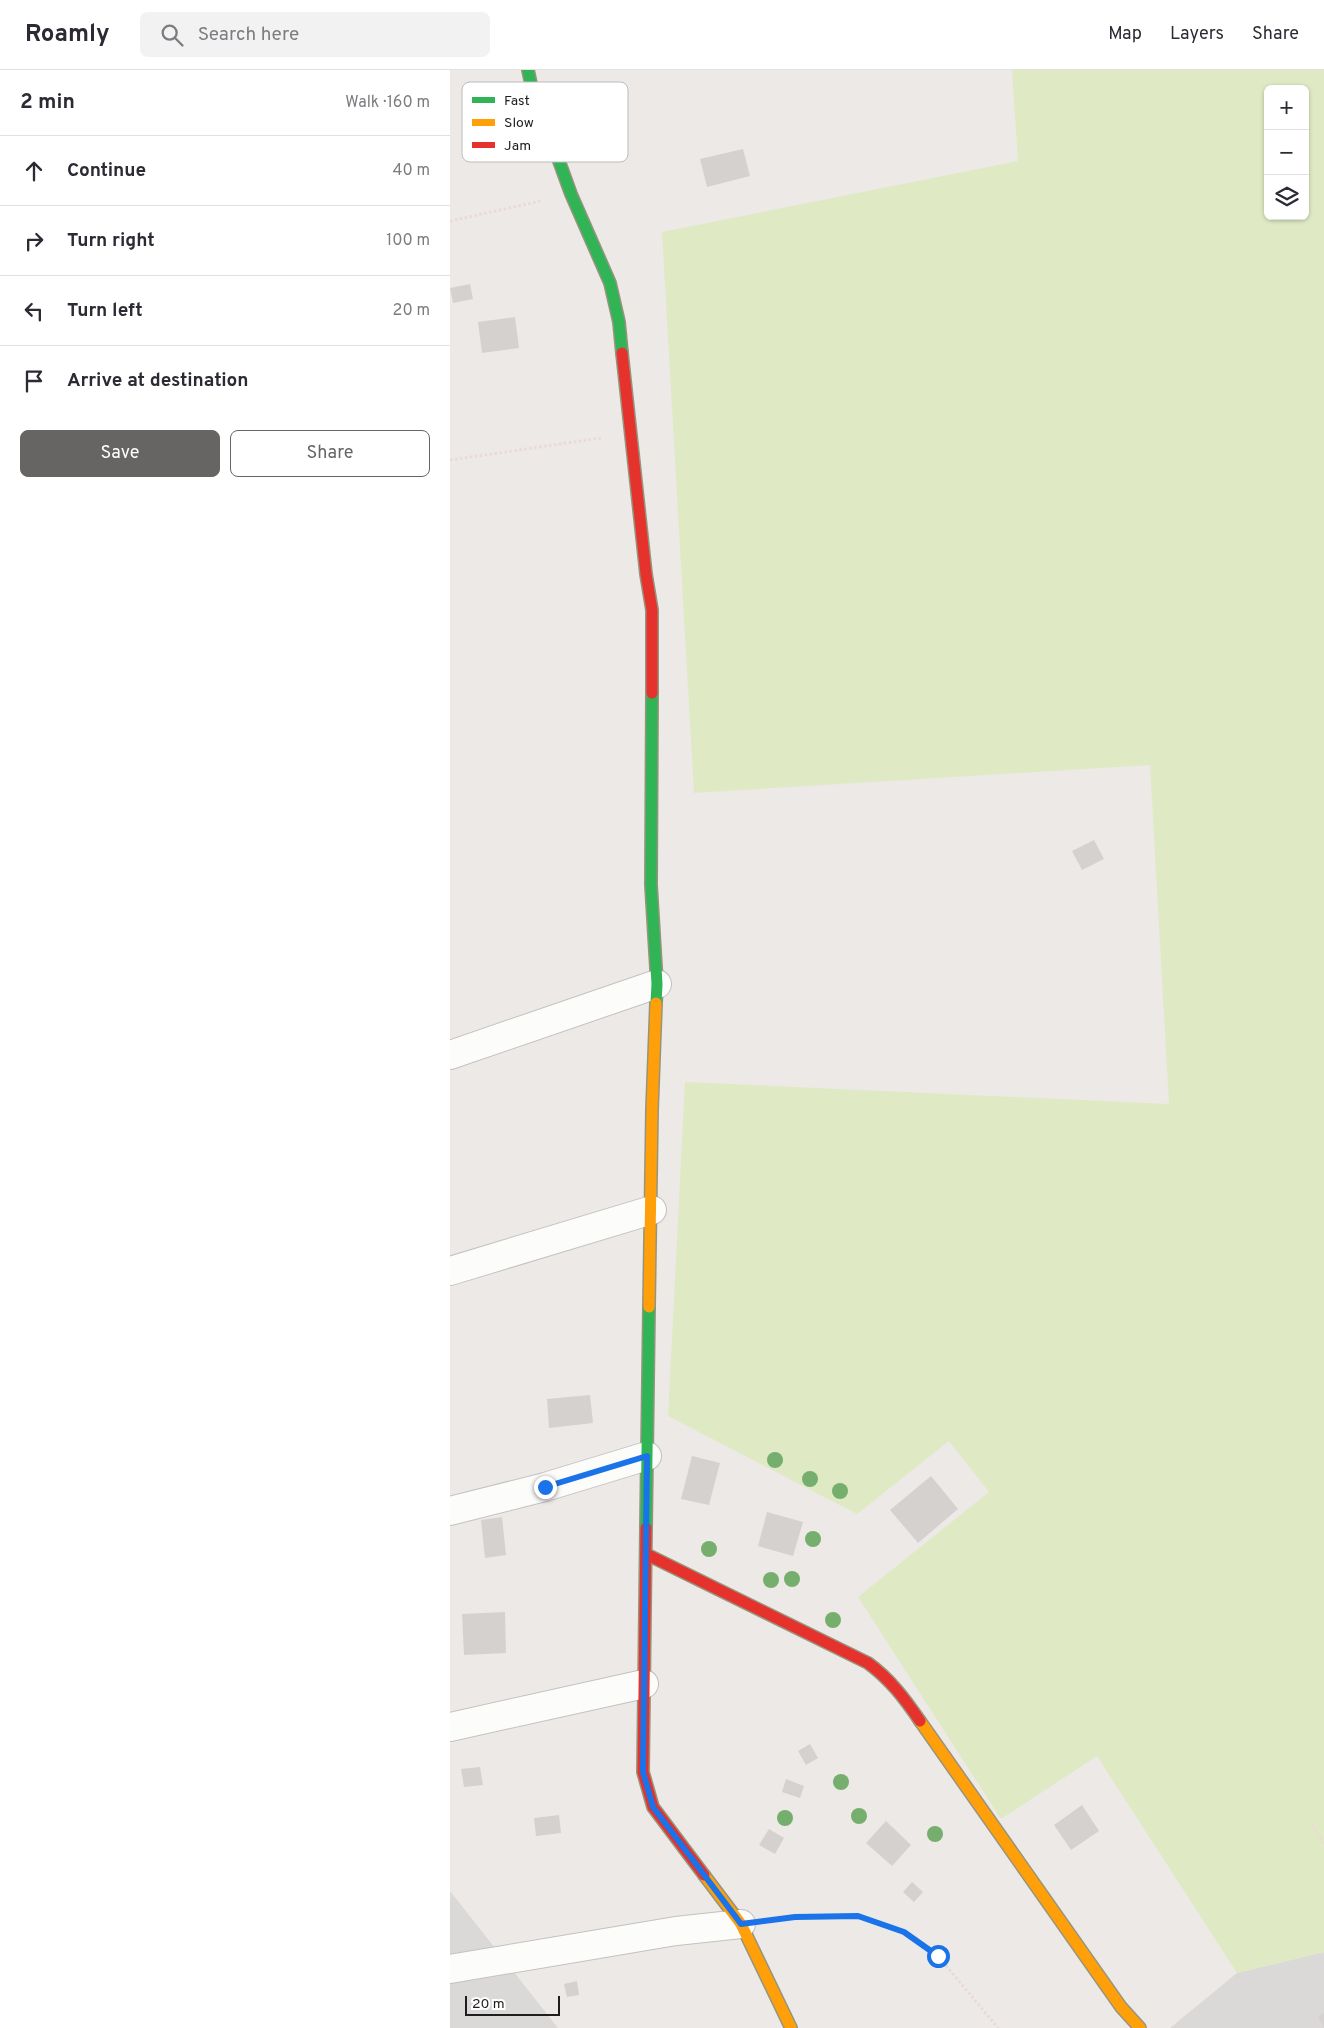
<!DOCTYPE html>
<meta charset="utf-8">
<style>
:root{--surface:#fff;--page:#f2f2f3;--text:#2b2b33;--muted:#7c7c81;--line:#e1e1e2;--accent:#666564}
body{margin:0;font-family:Overpass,sans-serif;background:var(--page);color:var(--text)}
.controls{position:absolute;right:15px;top:15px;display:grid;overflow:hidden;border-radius:8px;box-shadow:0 1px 4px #0004}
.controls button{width:45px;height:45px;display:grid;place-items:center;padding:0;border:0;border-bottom:1px solid var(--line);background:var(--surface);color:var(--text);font:25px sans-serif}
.scale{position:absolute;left:15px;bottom:12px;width:95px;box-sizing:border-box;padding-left:5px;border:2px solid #1e1e1e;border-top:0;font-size:14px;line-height:18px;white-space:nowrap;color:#1e1e1e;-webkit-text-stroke:4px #fff;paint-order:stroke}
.stop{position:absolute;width:15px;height:15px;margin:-11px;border:4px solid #1a73e8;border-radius:50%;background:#fff}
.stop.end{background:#1a73e8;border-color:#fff;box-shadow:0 1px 5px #0008}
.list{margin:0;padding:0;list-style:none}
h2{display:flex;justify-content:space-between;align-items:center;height:65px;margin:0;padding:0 20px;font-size:21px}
h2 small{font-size:16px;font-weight:400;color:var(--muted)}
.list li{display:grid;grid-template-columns:32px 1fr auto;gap:15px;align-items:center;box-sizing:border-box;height:70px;padding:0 20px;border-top:1px solid var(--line)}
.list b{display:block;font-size:19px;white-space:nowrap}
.list em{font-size:16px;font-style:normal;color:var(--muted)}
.actions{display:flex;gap:10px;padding:15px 20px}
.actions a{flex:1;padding:11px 0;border:1px solid var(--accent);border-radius:8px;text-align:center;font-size:18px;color:var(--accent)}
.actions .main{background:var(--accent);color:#fff}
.icon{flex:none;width:28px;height:28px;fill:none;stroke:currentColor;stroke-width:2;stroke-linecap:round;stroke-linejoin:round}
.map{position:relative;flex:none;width:874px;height:1958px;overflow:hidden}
header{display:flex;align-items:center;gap:30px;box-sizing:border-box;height:70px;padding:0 25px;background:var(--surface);border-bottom:1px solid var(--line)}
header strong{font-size:24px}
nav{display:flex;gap:28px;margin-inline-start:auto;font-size:18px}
.search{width:350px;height:45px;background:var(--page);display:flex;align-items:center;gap:12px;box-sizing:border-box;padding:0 18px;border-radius:8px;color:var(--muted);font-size:19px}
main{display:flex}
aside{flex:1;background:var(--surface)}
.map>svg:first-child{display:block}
</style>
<header>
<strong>Roamly</strong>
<div class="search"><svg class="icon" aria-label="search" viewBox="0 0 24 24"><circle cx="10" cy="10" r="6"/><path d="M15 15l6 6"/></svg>Search here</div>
<nav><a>Map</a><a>Layers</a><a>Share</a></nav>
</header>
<main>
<aside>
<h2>2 min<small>Walk · 160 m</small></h2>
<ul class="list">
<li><svg class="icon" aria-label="ahead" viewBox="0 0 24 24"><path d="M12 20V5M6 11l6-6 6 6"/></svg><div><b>Continue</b></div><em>40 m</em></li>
<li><svg class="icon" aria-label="right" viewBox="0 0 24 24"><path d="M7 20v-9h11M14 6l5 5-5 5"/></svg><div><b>Turn right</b></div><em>100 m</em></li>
<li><svg class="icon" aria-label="left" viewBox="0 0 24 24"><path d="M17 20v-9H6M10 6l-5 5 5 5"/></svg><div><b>Turn left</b></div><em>20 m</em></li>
<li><svg class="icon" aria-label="arrive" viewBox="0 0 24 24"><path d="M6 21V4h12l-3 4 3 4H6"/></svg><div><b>Arrive at destination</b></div></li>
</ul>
<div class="actions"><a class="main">Save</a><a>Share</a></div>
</aside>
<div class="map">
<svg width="874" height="1958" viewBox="0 0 874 1958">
<rect width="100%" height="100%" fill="#ece9e7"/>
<path fill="#dbd9d8" d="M0,1821L108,1958H0Z
M874,1882V1958H720L787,1903Z"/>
<path fill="#dfeac4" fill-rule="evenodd" d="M562,0H874V1882L787,1903L647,1686L551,1749L408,1527L539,1422L499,1371L407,1444L218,1346L235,1012L719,1034L700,695L244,723L212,162L568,91ZM818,19H855V146H818Z"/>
<path fill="#d5d1cf" d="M293,79L300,106L257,117L250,89Z
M20,214L23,229L3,233L0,218Z
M65,247L69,278L32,283L28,252Z
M644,770L654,789L632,800L622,781Z
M140,1325L143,1353L99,1358L97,1329Z
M242,1386L270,1393L259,1435L231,1429Z
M481,1406L508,1439L468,1473L440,1440Z
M317,1442L353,1452L343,1486L308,1476Z
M52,1447L56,1485L35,1488L31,1450Z
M55,1542L56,1583L14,1585L12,1544Z
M360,1674L368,1688L356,1695L348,1681Z
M30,1697L33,1715L14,1717L11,1699Z
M336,1709L354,1716L350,1728L332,1722Z
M632,1735L649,1761L621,1780L604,1755Z
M109,1745L111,1763L86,1766L84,1748Z
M436,1751L461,1775L442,1796L416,1773Z
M319,1759L334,1768L325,1784L309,1775Z
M462,1812L473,1822L464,1832L453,1822Z
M127,1911L129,1925L117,1927L114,1914Z
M874,1943V1957L868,1947Z"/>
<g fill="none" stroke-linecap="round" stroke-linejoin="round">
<g stroke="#c3c2c1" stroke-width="30">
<path id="street" d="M0,985L207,914
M0,1201L202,1140
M0,1441L95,1417L197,1386
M0,1657L194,1614
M0,1899L226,1861L291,1854"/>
</g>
<g stroke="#97947e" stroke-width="14">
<path id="fast" d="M78,0L81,14L121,124L160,213L169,252L172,283
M202,623L201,815L207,914L206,933
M196,1458L199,1237"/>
</g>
<g stroke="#97947e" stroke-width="14">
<path id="slow" d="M199,1237L202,1040L206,933
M470,1651L671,1937L690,1958
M254,1805L291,1854L341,1958"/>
</g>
<g stroke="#97947e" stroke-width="14">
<path id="jam" d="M172,283L196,504L202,540V623
M196,1458L193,1702L203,1737L254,1805
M196,1484L418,1593C440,1609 455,1629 470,1651"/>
</g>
<path stroke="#ebd9da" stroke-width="3" stroke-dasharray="2.5 2.5" stroke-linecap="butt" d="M0,151L91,131
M0,390L151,368
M862,1755L874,1773
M321,1850L345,1847L408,1846L454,1862L488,1886L548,1958"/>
<use href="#street" stroke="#fcfcfb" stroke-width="28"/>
<use href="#fast" stroke="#30b455" stroke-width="11"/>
<use href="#slow" stroke="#ff9f0a" stroke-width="11"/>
<use href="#jam" stroke="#e5322d" stroke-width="11"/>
</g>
<g fill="#76ae6d">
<circle cx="325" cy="1390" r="8"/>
<circle cx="360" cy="1409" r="8"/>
<circle cx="390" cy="1421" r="8"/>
<circle cx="363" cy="1469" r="8"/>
<circle cx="259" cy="1479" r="8"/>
<circle cx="342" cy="1509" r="8"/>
<circle cx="321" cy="1510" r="8"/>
<circle cx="383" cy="1550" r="8"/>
<circle cx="391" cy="1712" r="8"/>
<circle cx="409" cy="1746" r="8"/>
<circle cx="335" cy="1748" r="8"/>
<circle cx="485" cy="1764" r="8"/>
</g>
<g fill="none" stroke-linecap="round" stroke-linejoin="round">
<path stroke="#1a73e8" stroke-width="6" d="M95,1417L197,1386L193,1702L203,1737L291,1854L345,1847L408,1846L454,1862L488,1886"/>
</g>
<rect x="12" y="12" width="166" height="80" rx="8" fill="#fff" stroke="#bcbcbc" stroke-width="1"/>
<rect x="22" y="27" width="23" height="6" fill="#30b455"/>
<rect x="22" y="49" width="23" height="7" fill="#ff9f0a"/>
<rect x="22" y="72" width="23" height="6" fill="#e5322d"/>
<g font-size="14" fill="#1e1e1e">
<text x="54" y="35">Fast</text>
<text x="54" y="57">Slow</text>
<text x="54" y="80">Jam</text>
</g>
</svg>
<div class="controls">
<button>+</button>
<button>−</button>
<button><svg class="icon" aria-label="layers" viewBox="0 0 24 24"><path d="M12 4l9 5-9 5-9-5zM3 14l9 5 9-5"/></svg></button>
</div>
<div class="scale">20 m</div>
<div class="stop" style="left:488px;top:1886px"></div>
<div class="stop end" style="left:95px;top:1417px"></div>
</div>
</main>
